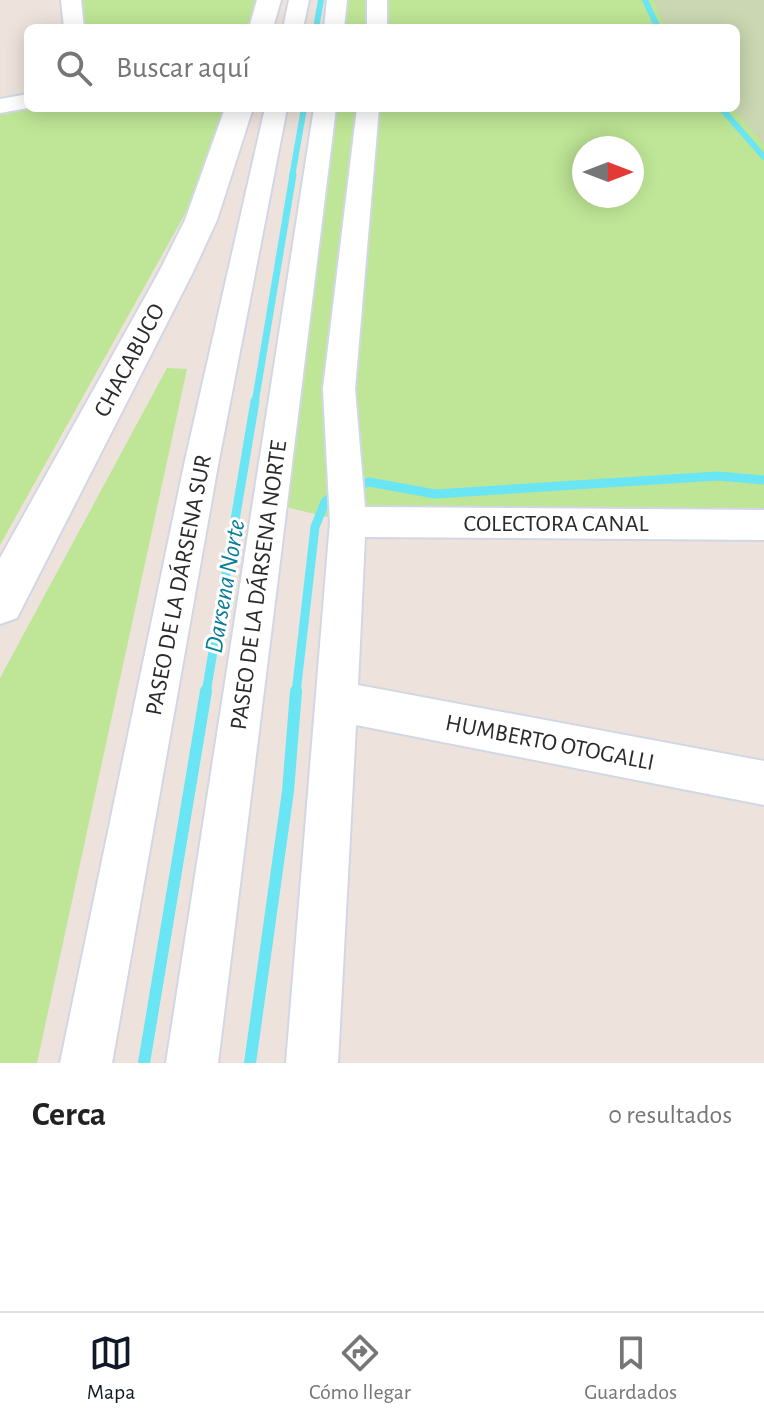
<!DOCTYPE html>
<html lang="es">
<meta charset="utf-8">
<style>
:root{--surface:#fff;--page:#f2f2f2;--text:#222;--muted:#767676;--line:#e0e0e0;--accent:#111827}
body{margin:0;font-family:"Alegreya Sans",sans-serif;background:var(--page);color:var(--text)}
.compass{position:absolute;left:572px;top:136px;width:72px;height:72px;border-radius:50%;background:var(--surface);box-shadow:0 4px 20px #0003;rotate:90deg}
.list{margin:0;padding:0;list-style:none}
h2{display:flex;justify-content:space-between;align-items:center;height:104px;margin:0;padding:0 32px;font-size:34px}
h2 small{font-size:26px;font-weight:400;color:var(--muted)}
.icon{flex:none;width:44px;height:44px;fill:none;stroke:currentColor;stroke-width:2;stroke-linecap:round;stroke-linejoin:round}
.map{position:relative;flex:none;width:764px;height:1063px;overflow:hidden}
.search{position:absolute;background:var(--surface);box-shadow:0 4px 20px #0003;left:24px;right:24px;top:24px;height:88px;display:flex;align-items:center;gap:20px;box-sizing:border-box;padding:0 28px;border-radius:12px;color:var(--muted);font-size:30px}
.sheet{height:248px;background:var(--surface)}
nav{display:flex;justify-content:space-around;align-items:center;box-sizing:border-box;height:112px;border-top:2px solid var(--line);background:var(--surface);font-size:22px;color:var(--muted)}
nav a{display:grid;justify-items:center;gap:4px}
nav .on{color:var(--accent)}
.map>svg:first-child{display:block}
</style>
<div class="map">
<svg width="764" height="1063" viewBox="0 0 764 1063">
<rect width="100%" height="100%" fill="#ede3dc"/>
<path fill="#bee696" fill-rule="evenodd" d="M71,0H255L248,28H74Z
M337,0H668L681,28H334Z
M0,106L224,108L189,207L0,545Z
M325,108H736L764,135V525L348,522L269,503ZM584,148H632V196H584Z
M167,368L187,369L37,1063H0V678Z"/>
<path fill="#cad7b2" d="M654,0H764V144L733,108H736V28H665Z"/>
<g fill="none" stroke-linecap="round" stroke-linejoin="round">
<path stroke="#6ae5f3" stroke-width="6" d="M645,0L658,28
M316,28L321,0
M721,108L764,157
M292,177L304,108"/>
<path stroke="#6ae5f3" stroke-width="7" d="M255,403L293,175"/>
<path stroke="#6ae5f3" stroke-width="9" d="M354,487L369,482L435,494L718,476L764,480
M206,693L255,401
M296,693L315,527L325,502L336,492"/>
<path stroke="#6ae5f3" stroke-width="12" d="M144,1063L206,691
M250,1063L288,791L296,691"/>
<g stroke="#d1d7e4" stroke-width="4">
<path id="street" d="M61,0H81L84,28H64Z
M289,0H309L303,28H283Z
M327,0H347L344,28H324Z
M367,0H387V28H367Z
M28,94V108L0,113V99Z
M265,108H287L218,465L112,1063H60L184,465Z
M314,108H336L218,1063H166Z
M357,108H379L355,389L365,507L764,510V540L365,537L358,685L764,761V805L356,725L338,1063H286L330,522L323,389Z"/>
</g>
<g stroke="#d1d7e4" stroke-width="4">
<path id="secondary" d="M257,0H281L273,28H249Z
M225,108H253L217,220L193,272L17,618L0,624V558L159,272L185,220Z"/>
</g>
<use href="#street" fill="#fff" fill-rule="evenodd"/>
<use href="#secondary" fill="#fff" fill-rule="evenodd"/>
</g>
<g text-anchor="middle" stroke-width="6" stroke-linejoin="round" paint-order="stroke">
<g font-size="24" fill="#2a2a2a" stroke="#fff">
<text transform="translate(129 360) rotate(-62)" y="8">CHACABUCO</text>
<text x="556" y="531">COLECTORA CANAL</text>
<text transform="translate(178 585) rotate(-79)" y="8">PASEO DE LA DÁRSENA SUR</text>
<text transform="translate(258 585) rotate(-82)" y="8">PASEO DE LA DÁRSENA NORTE</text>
<text transform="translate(550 742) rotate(11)" y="8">HUMBERTO OTOGALLI</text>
</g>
<g font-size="26" font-style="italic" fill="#087e99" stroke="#fff">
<text transform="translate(224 586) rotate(-80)" y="9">Darsena Norte</text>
</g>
</g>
</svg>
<svg class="compass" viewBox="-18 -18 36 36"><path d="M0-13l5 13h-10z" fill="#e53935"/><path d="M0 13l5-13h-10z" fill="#767676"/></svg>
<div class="search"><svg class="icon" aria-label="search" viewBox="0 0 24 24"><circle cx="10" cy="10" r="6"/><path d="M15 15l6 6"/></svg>Buscar aquí</div>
</div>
<section class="sheet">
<h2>Cerca<small>0 resultados</small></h2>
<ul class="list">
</ul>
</section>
<nav>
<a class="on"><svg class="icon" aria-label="map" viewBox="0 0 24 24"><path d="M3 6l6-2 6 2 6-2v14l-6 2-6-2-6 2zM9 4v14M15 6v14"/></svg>Mapa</a>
<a><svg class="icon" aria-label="directions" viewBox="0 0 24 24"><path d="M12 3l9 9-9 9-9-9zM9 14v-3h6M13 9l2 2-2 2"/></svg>Cómo llegar</a>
<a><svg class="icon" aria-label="saved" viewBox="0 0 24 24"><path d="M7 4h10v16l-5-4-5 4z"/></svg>Guardados</a>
</nav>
